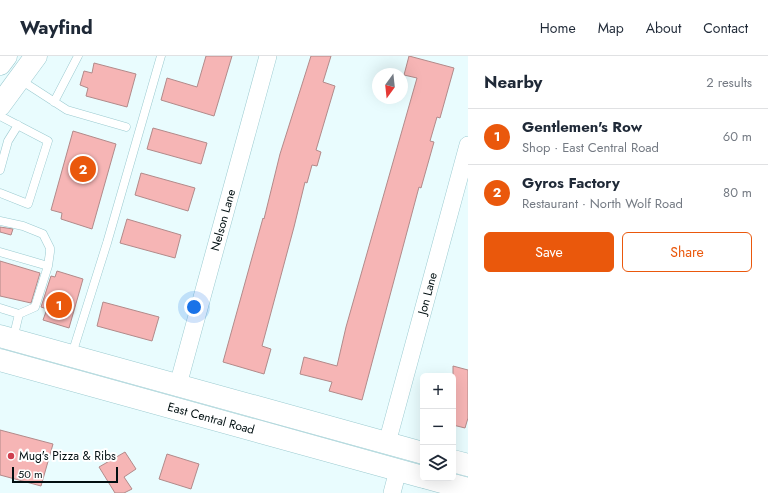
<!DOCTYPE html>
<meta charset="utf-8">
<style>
:root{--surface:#fff;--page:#f6f6f7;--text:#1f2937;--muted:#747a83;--line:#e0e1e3;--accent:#ea580c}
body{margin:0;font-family:Jost,sans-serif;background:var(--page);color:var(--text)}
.controls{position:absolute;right:12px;bottom:12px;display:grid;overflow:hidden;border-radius:6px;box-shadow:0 4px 16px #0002}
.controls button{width:36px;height:36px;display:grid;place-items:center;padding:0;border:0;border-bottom:1px solid var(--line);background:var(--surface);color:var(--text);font:20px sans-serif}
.compass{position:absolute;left:372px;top:12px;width:36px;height:36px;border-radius:50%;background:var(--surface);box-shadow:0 4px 16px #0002;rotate:195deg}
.scale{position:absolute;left:12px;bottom:10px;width:106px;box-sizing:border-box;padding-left:4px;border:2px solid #010f11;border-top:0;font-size:11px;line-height:14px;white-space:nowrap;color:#010f11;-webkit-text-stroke:3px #fff;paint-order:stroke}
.you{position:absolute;left:194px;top:251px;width:14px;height:14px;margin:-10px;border:3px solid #fff;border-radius:50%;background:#1a73e8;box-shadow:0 0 0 6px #1a73e833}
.badge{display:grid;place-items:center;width:26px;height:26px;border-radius:50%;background:var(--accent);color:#fff;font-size:13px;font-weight:700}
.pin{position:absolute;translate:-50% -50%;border:2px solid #fff;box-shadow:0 1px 4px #0006}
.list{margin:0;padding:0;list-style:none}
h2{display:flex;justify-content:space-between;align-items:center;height:52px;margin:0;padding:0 16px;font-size:17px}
h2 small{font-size:13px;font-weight:400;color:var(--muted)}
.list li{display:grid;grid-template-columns:26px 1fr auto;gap:12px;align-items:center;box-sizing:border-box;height:56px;padding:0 16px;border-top:1px solid var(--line)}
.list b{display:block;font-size:15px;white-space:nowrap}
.list p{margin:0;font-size:13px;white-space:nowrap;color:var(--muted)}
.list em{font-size:13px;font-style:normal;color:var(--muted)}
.actions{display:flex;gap:8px;padding:12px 16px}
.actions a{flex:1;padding:9px 0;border:1px solid var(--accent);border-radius:6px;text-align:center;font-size:14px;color:var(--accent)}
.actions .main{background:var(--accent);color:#fff}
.icon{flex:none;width:22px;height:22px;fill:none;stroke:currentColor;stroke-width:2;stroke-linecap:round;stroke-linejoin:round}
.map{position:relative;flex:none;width:468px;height:437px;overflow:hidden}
header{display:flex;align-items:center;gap:24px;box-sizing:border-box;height:56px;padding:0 20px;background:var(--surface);border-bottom:1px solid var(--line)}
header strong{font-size:19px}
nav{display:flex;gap:22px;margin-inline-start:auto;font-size:14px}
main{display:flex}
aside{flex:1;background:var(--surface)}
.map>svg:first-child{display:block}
</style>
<header>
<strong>Wayfind</strong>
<nav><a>Home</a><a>Map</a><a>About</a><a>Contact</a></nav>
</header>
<main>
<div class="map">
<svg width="468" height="437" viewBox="0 0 468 437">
<rect width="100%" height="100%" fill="#e9fcfe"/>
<path fill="#f6b5b5" stroke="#b28a8a" d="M206,0H232L214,60L161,44L167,22L197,31Z
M311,0H331L323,26L335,30L316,94L321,96L317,110L312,109L307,127L305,126L294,171L262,290L271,293L264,318L223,306L263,162L264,163L280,98Z
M409,0L454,12L440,62L437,61L430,85L434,86L421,132L419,131L362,344L329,335L332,326L300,318L304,301L337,310L346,271L417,22L404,19Z
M94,7L136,18L127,51L86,40L88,32L80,29L84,15L92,17Z
M153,72L207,87L201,108L147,93Z
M73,75L116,88L92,173L61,163L62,157L51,154Z
M141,117L195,132L188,155L135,139Z
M127,163L181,179L175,202L120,187Z
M0,171L13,173L11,179L0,176Z
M0,205L40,217L31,247L0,240Z
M57,215L83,223L69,272L43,264L47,253L41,251L51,220L55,221Z
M103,246L159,261L152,285L97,270Z
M453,310L468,314V362L465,372L453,369Z
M0,374L53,388L41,430L0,419Z
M125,396L136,413L124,421L132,433L124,437H115L99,411Z
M167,398L199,408L191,433L159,423Z"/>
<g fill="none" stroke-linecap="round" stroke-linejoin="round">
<g stroke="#9bcad0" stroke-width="9">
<path id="lane" d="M19,23L67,54L126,71
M54,46L78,0
M0,60L48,85L28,148L0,137
M0,114L8,85L18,69
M0,165L23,170L43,178L50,192V196L48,210L35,251L19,258L13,283
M0,196L48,210
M0,252L19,258
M72,298L107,187L161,0"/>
</g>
<g stroke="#9bcad0" stroke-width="18">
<g id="street">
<path id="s1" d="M178,329L268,0"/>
<path id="s2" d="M387,387L468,89"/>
<path d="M392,437L398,414"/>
</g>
</g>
<g stroke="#9bcad0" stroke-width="23">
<g id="secondary">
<path d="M0,8L6,0"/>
<path d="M0,49L36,0"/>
<path d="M0,280L423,397"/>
<path id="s3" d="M0,304L423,421"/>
<path d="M453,405L468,409"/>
<path d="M427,422L468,433"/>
</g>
</g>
<use href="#lane" stroke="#fff" stroke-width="8"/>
<use href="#street" stroke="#fff" stroke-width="17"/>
<use href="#secondary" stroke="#fff" stroke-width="22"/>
</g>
<circle fill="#cf3e4e" stroke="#fff" stroke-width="1.5" cx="11" cy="400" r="4"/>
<g text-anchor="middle" stroke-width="4" stroke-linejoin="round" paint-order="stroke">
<g font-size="12" fill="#010f11" stroke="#fff">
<text dy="4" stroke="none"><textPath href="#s1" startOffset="171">Nelson Lane</textPath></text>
<text dy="4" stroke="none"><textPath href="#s2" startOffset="155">Jon Lane</textPath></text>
<text dy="4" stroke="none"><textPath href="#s3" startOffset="219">East Central Road</textPath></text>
</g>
<g font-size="12" fill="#010f11" stroke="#fff" text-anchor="start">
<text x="19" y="404">Mug's Pizza &amp; Ribs</text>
</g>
</g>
</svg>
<div class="controls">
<button>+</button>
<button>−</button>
<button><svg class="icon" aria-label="layers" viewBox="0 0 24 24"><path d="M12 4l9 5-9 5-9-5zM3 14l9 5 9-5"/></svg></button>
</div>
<svg class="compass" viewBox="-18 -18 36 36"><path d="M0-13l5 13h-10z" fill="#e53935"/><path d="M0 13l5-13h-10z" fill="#747a83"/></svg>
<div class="scale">50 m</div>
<div class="you"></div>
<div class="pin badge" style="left:59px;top:249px">1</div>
<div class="pin badge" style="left:83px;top:113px">2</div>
</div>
<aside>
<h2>Nearby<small>2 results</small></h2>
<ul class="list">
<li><span class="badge">1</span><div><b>Gentlemen's Row</b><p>Shop · East Central Road</p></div><em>60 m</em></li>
<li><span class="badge">2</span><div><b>Gyros Factory</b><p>Restaurant · North Wolf Road</p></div><em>80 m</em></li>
</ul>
<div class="actions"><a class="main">Save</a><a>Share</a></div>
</aside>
</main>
